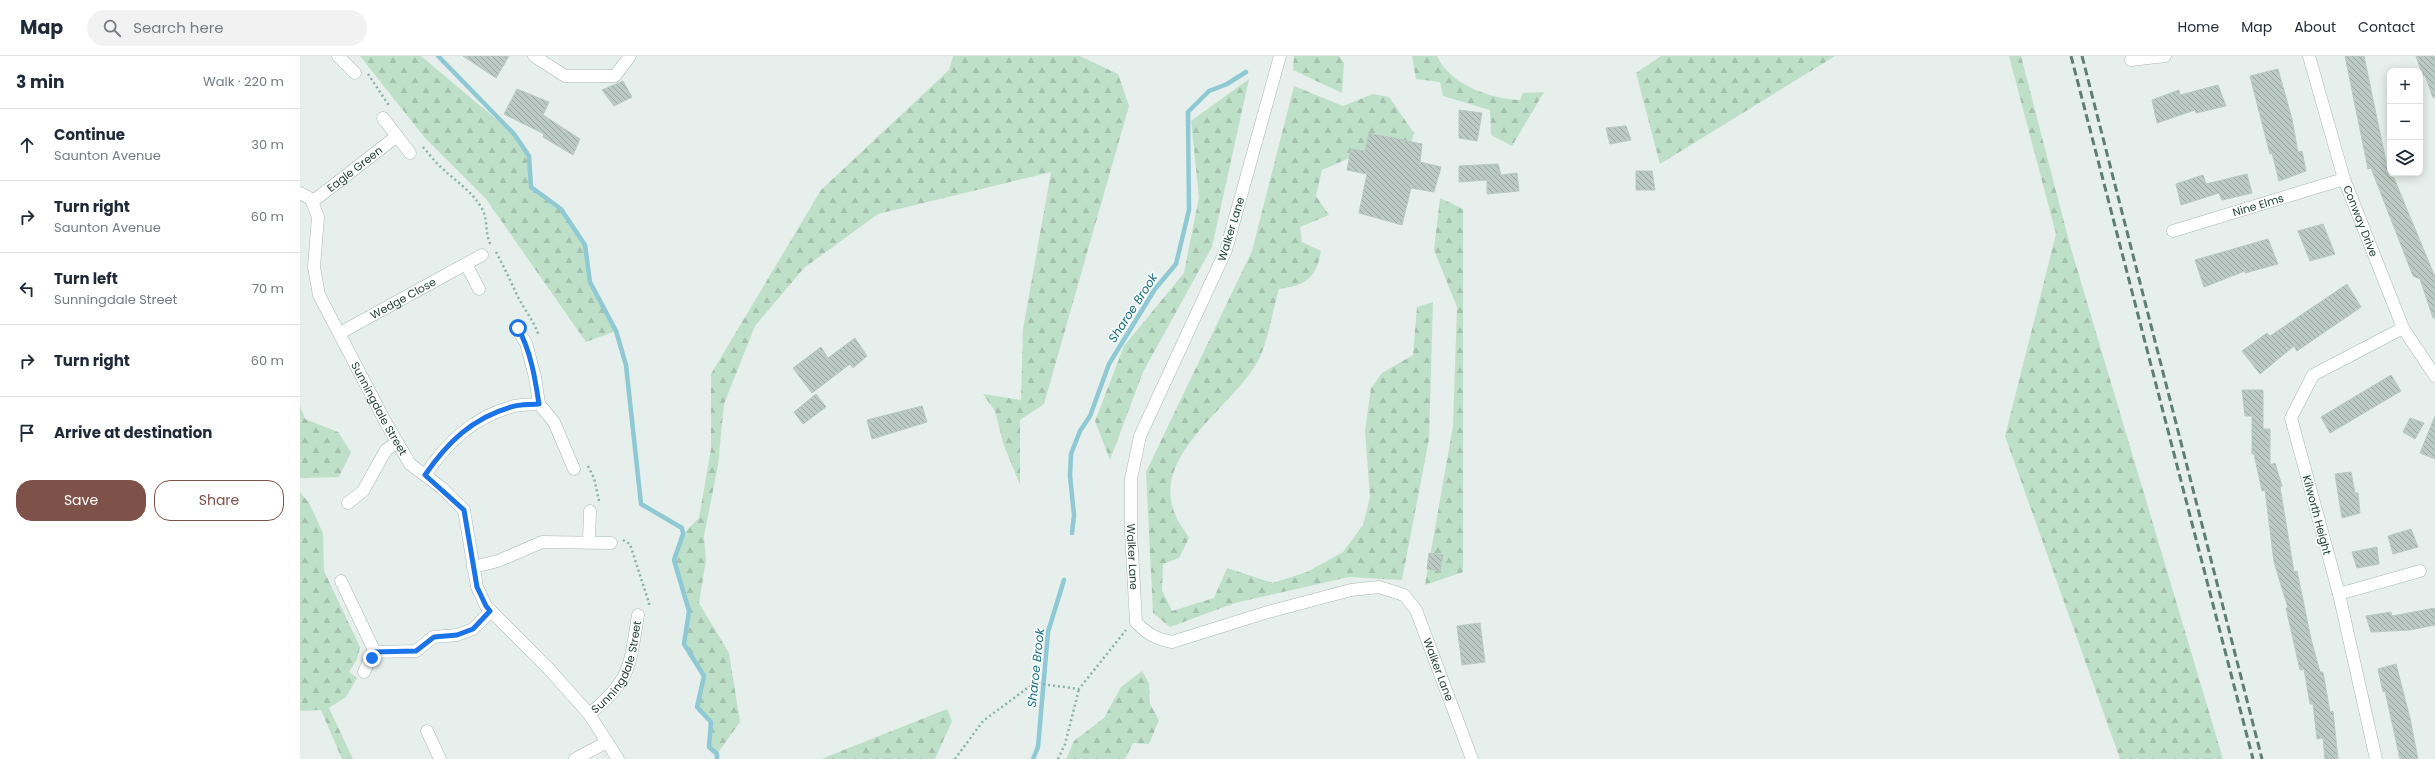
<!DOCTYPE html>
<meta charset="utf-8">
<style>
:root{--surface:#fff;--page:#f2f2f3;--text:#1f2937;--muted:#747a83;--line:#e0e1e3;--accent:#7f5249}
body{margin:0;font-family:Poppins,sans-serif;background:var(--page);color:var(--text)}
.controls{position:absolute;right:12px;top:12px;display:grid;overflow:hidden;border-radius:8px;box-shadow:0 2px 10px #0003}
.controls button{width:36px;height:36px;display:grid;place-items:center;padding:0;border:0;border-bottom:1px solid var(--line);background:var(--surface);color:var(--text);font:20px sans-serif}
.stop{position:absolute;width:12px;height:12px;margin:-9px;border:3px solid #1a73e8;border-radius:50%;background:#fff}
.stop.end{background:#1a73e8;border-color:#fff;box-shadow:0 1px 4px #0008}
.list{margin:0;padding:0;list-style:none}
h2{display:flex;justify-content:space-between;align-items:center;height:52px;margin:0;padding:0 16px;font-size:17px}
h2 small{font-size:13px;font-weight:400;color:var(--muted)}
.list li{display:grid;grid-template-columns:26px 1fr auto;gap:12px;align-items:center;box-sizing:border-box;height:72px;padding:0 16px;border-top:1px solid var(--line)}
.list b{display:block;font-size:15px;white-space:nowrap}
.list p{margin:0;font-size:13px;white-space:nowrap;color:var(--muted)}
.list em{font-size:13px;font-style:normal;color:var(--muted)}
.actions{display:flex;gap:8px;padding:12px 16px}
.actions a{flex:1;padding:9px 0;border:1px solid var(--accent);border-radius:16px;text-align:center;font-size:14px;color:var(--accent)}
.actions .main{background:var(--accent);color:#fff}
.icon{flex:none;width:22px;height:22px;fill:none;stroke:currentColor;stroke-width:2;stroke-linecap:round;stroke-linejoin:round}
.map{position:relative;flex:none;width:2135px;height:703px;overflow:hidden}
header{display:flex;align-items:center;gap:24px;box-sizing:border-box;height:56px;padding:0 20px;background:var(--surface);border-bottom:1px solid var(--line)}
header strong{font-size:19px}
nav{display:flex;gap:22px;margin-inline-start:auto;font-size:14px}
.search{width:280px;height:36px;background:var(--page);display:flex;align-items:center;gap:10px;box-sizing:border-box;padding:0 14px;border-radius:22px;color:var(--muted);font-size:15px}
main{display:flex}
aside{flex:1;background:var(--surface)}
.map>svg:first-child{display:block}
</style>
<header>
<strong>Map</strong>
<div class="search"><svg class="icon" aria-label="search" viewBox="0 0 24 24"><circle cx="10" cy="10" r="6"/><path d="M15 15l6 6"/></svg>Search here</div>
<nav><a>Home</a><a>Map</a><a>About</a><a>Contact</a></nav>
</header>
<main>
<aside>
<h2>3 min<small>Walk · 220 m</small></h2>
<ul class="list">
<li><svg class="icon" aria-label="ahead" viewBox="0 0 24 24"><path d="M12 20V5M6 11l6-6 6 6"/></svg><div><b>Continue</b><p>Saunton Avenue</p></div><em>30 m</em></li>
<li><svg class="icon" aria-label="right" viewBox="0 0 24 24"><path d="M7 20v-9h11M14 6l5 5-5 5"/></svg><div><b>Turn right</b><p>Saunton Avenue</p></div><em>60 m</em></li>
<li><svg class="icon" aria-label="left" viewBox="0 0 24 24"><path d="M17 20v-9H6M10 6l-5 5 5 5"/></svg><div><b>Turn left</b><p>Sunningdale Street</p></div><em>70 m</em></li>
<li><svg class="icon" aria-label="right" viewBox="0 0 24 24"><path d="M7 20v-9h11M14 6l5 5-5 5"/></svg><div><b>Turn right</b></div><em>60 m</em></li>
<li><svg class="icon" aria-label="arrive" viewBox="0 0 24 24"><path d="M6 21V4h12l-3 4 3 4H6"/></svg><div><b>Arrive at destination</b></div></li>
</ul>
<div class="actions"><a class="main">Save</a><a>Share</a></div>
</aside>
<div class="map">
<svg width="2135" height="703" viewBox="0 0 2135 703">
<defs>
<pattern id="forest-firs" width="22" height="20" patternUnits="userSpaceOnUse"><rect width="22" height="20" fill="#bfe0c8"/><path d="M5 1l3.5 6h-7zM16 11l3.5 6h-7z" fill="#a4c1ad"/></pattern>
<pattern id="building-back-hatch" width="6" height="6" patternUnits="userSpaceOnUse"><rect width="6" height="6" fill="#bbcac4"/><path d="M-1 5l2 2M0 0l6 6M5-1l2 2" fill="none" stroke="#98a6a0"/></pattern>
</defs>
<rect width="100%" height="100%" fill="#e6efeb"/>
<path fill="url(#forest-firs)" d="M60,0H121L214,78L229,100L231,131L261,153L285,189L290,226L316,275L286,286L186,143L125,82Z
M653,0H780L818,18L829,50L744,348L720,364V429L703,387L695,355L683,338L721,344L723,273L751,116L578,158L504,212L455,270L424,348L418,409L404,480L406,504L399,547L429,597L440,666L417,698L409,691L411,666L397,651L404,620L384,588L389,555L374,504L383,478L399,462L411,393V318L521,134L649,14Z
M994,0H1039L1044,7L1042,37L993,14Z
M1112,0H1137C1150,29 1191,43 1220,44L1223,37L1244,36L1212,90L1191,79L1190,54L1143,40L1140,26L1116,23Z
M1361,0H1535L1360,108L1336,17Z
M1709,0H1721L1770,189L1923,703H1820L1705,380L1756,178Z
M949,23L912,191L843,316L810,404L795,365L824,290L884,217L899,141L891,65Z
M994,30L1043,50L1073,38L1089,41L1114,77L1111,88L1074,77L1070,93L1022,114L1016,140L1029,159L1000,171L1002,186L1021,195C1016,223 1006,229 979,233C973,253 968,285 959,303C935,350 850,398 875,458C878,467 885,474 889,482L879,502L863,508L862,534L872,555L914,542L927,512L973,527L1007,516L1043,496L1063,469L1070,441L1065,375L1071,332L1082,317L1113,299L1117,251L1133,246L1129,383L1102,524L1049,521L935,547L870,571L853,557L846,416L952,195Z
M1140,142L1163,153V516L1125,529L1153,370L1157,251L1134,194Z
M0,349L5,363L38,376L51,396L39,421L0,422Z
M0,436L9,447L23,477L24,515L60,591L57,603L49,616L57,622L46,641L29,652L53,703H42L21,654L0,655Z
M842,615L849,627L850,648L859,664L849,688L833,687L825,703H766L774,685L804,662L821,631Z
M647,653L652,665L635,703H521Z"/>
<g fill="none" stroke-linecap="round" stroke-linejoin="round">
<path stroke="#8ec9d4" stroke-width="4.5" d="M138,0L214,78L229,100L231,131L261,153L285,189L290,226L316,275L326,309L341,448L382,472L383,478L374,504L389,555L384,588L404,620L397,651L411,666L409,691L417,698V703
M772,477L774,459L770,420L771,398L780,375L790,360L809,308L855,233L876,208L889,154L888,56L909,35L927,28L946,16
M733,703L738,691L748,576L764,524"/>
</g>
<path fill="url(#building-back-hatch)" stroke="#b8c9c2" d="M163,0H209L196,22Z
M2045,0H2064L2089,120L2094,122L2135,221V262H2133L2120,223L2113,220L2071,112L2068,113Z
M2116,0H2135V41L2133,42L2125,19L2123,20Z
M1978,13L1992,63L1998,96L2002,95L2006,115L1979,125L1972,97L1970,98L1950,20Z
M323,25L332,41L314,50L302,34Z
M1918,29L1926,50L1896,57L1895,54L1857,67L1852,44L1879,34L1880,39Z
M217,33L249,46L243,59L280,83L273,99L243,81L244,78L204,58Z
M1159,54L1182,57L1177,85L1159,82Z
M1326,70L1331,84L1310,88L1306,72Z
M1069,77L1122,88L1120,106L1141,111L1134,136L1111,132L1102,169L1059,157L1067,118L1047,114L1051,93L1065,95Z
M1198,108L1201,119L1217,117L1219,135L1187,138V124L1159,126V110Z
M1336,115H1352L1355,134H1336Z
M1947,118L1952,137L1922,144L1919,137L1881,149L1876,128L1903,119L1906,128Z
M2023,168L2035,198L2010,205L1998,175Z
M1968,183L1978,208L1945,217V215L1904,231L1895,204Z
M2047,228L2061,251L1997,295L1994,290L1960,318L1942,295L1967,277L1970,280Z
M555,282L567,300L553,312L550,308L512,337L493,312L521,291L528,302Z
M2091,319L2101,335L2030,377L2021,361Z
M1942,334H1963V373H1970V409L1975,407L1982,430L1980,431L1994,516L1997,515L2011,583L2020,616H2023L2030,656L2033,655L2038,703H2025L2023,682L2017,683L2013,648H2010L2004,613L2000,614L1986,552H1988L1974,506L1965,434L1962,435L1954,398H1952V360H1945Z
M516,338L526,351L503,368L494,356Z
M622,350L627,366L572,383L567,364Z
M2135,360V403L2120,397Z
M2110,362L2124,367L2115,383L2103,376Z
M2051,416L2055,437H2058L2060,457L2042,462L2035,418Z
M2111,473L2118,491L2093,498L2088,480Z
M2077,491L2079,508L2057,512L2052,496Z
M1129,497L1143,499L1140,515L1127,513Z
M2135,552V569L2110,574L2071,576L2066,560L2091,556L2092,560Z
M1180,567L1185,606L1162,609L1157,570Z
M2096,608L2110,662L2118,703H2100L2085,635L2083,636L2078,613Z"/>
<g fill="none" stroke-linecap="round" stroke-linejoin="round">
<g stroke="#a8b8b2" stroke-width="13">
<g id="minor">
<path d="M38,0L55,17"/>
<path d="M234,0L265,20H315L330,0"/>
<path id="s1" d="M980,0L926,194L840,380L831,423V477L836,566C847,578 856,583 872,586L968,556L1051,534L1079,531L1104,539L1116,554L1172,703"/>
<path id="s2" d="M2009,0L2044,123L2103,272L2135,320"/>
<path d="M1831,4L1865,0"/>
<path d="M83,62L110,97"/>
<path id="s3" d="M0,137L11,143L18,161L14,211L19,239L86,367L110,408L142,432L164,454L177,531L186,550L249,613L289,658L318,703"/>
<path id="s4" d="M12,146L97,80"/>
<path id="s5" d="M1873,175L2044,123"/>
<path d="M167,210L179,233"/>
<path d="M217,273L226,287L235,321L239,348L254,366L274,413"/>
<path id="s6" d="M40,277L182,199"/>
<path d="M125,419C147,387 172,362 211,351C219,348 230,349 239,348"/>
<path d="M48,447L63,435L86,394L97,386"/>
<path d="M289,486L290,455"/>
<path d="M173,511L198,505L242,486L311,487"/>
<path d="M41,525L74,594L64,616"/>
<path d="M2039,538L2120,515"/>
<path d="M73,596L116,595L133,581L157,579L173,573L191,555"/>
<path id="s7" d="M289,658C331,625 330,609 338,559"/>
<path d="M127,675L140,703"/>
<path d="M275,703L307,686"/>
<path d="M2076,703L2039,538L1991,362L2013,319L2103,272"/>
</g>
</g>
<path stroke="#86b3a5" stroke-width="2.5" stroke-dasharray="2 3" stroke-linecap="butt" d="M68,18L90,51
M123,91C129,98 135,106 142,112C155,125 171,134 181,151C189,163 184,178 191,189
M196,196C204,211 211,226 218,241C225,255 234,265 239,280
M288,410L294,422L299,445
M323,484L330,488L349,547V551
M655,703L683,665L734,627L779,633L826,574
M758,703L765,688L779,633"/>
<use href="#minor" stroke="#fff" stroke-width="12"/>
<path stroke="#5f7d75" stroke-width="3" stroke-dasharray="8 4" stroke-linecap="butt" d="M1771,0L1953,703
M1782,0L1962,703"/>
</g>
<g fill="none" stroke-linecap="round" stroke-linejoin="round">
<path stroke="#1a73e8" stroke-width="5" d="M72,602L73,596L116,595L134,581L157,579L173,573L190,555L186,550L177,531L164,454L125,419C147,387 172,362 211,351C219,348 230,349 239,348C235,322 231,296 218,272"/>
</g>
<g text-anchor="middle" stroke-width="3.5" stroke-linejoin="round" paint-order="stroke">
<g font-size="11" fill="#24423a" stroke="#f7fbf9">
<text dy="4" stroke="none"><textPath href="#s4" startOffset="54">Eagle Green</textPath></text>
<text dy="4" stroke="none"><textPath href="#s5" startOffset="89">Nine Elms</textPath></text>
<text dy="4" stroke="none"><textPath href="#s2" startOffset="173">Conway Drive</textPath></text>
<text transform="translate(931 173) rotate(-73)" y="4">Walker Lane</text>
<text dy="4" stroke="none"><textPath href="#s6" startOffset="72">Wedge Close</textPath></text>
<text dy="4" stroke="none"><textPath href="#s3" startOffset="239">Sunningdale Street</textPath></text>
<text transform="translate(2017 459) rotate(75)" y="4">Kilworth Height</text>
<text dy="4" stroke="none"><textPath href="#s1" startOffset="528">Walker Lane</textPath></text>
<text dy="4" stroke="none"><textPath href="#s7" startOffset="57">Sunningdale Street</textPath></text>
<text dy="4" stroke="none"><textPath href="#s1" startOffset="959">Walker Lane</textPath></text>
</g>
<g font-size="12" font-style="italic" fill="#1c6f80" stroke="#f7fbf9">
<text transform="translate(833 252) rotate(-57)" y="4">Sharoe Brook</text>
<text transform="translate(736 612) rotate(-84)" y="4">Sharoe Brook</text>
</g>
</g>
</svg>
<div class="controls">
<button>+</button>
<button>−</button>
<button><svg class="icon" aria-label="layers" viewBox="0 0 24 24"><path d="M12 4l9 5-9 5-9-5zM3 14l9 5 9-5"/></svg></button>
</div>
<div class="stop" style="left:218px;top:272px"></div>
<div class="stop end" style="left:72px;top:602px"></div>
</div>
</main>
